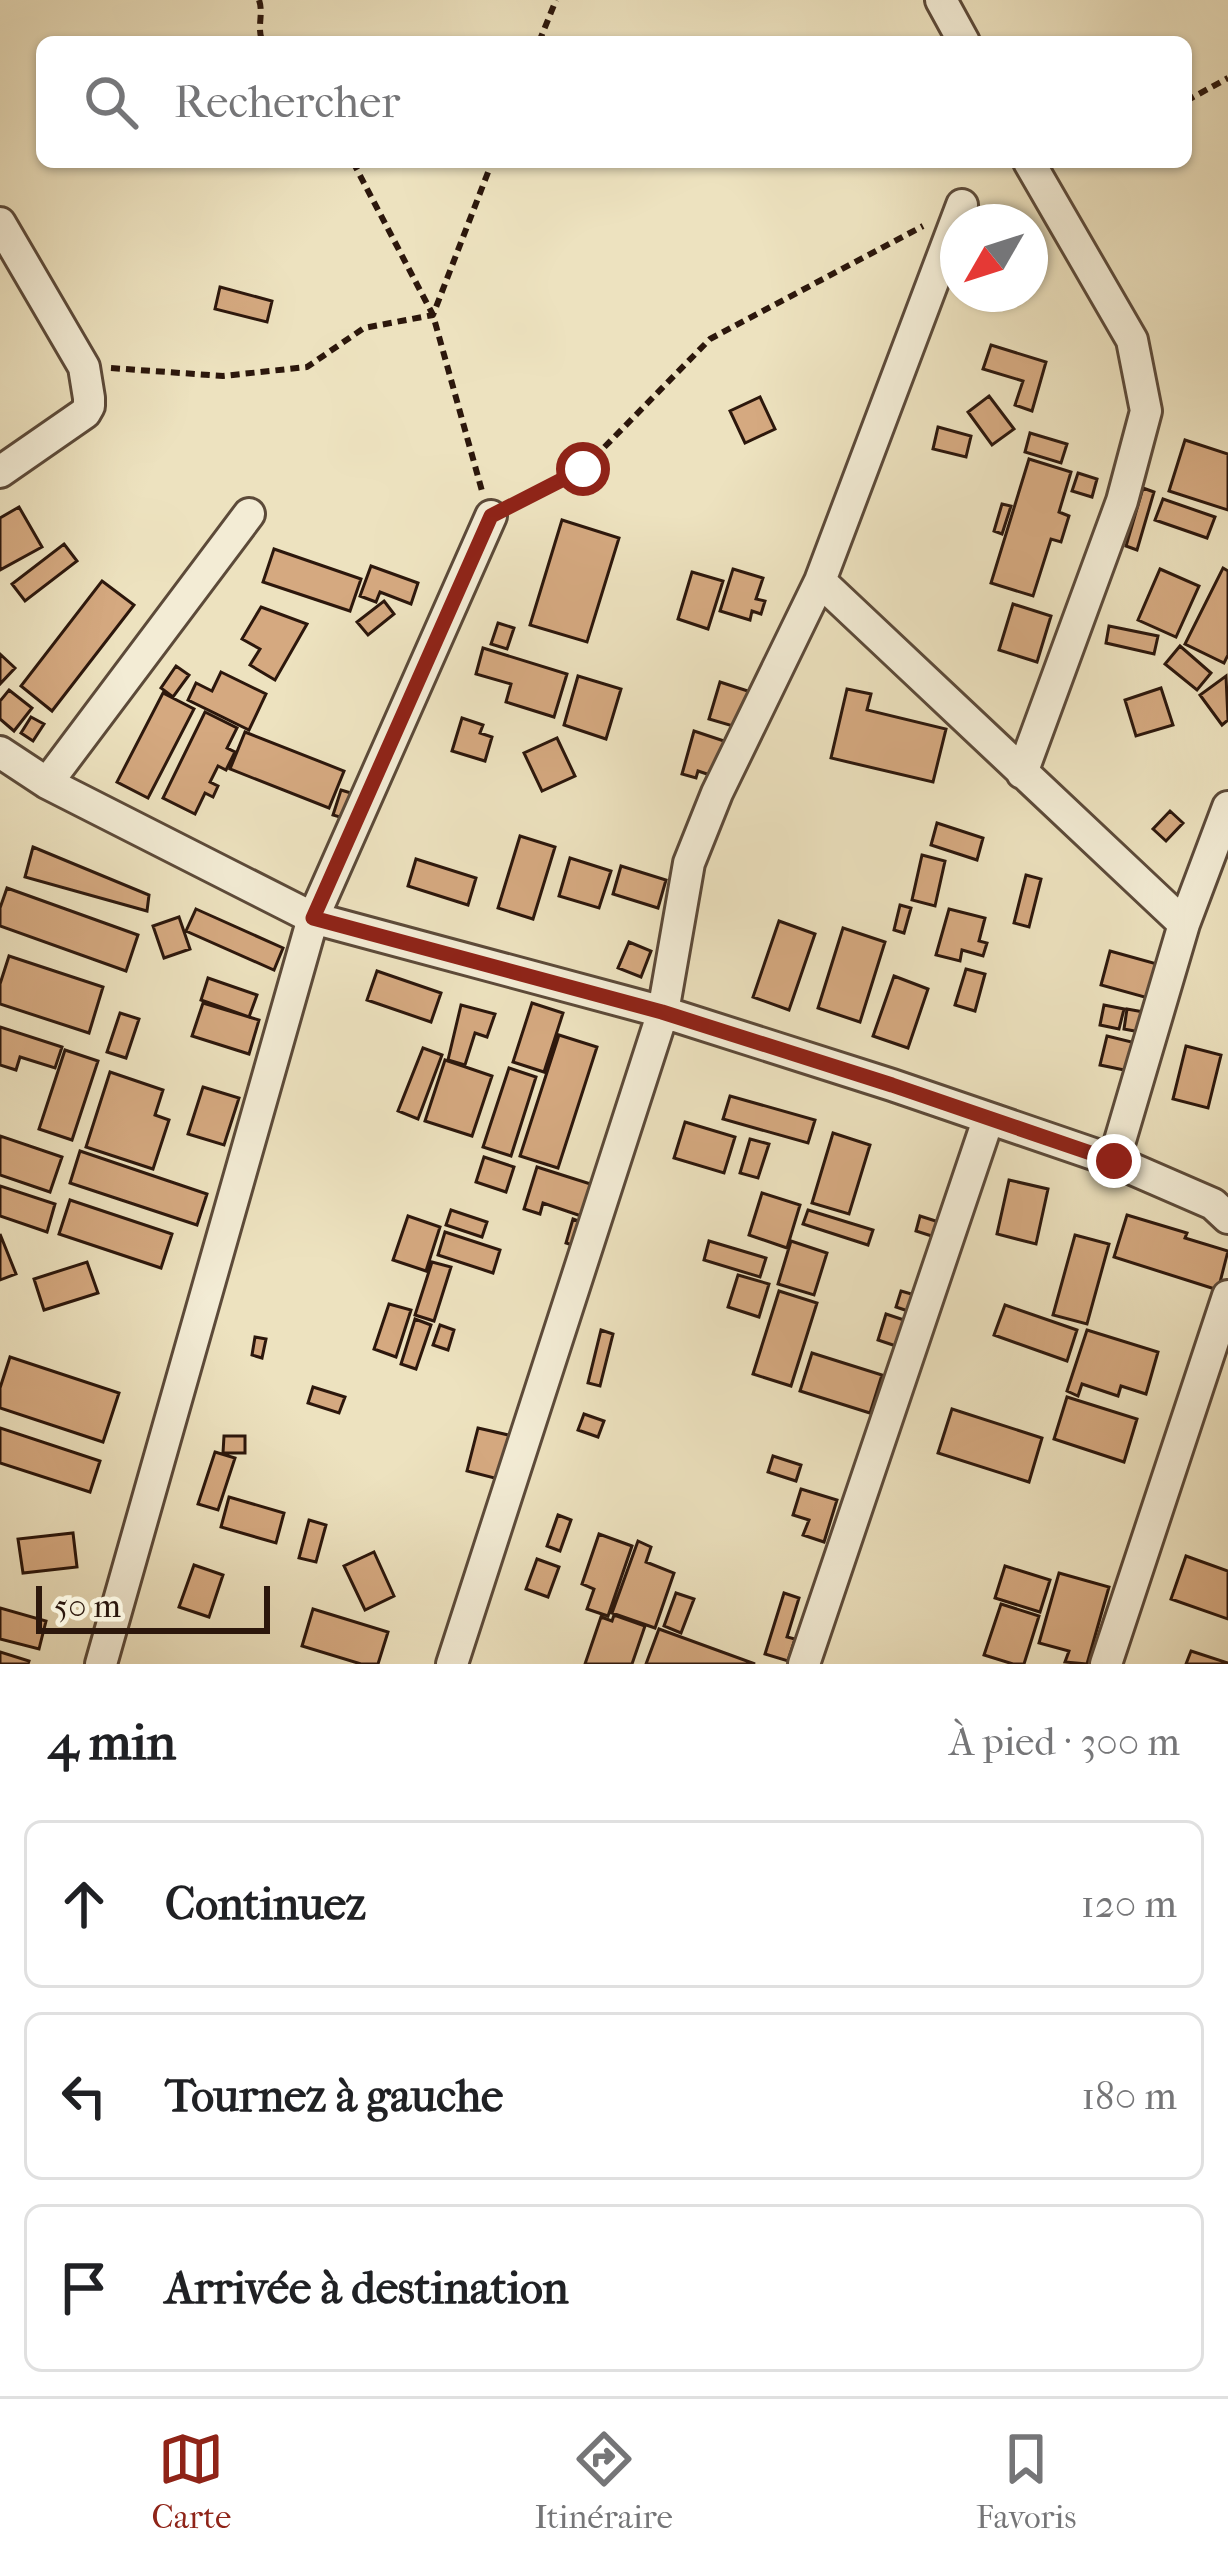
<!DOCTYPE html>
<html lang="fr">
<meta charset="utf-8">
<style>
:root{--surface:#fff;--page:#f2f2f2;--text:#202124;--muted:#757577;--line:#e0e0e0;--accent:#8f2418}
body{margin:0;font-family:"IM FELL French Canon",serif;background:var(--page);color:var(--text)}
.compass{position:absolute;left:940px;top:204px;width:108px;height:108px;border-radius:50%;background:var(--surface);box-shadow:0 3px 9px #0004;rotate:231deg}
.scale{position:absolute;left:36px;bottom:30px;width:234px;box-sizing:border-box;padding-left:12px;border:6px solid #2c170c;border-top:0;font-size:33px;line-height:42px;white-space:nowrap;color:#2c170c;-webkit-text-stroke:9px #f3ecd5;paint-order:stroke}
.stop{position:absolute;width:36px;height:36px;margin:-27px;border:9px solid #8f2418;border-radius:50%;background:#fff}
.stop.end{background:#8f2418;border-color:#fff;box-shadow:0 3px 12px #0008}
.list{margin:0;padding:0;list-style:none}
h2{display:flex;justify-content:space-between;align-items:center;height:156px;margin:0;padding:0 48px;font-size:51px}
h2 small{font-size:39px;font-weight:400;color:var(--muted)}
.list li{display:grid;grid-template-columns:78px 1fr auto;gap:36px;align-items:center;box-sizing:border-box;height:168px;margin:0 24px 24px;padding:0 24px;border:3px solid var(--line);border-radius:18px}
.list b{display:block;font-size:45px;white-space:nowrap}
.list em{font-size:39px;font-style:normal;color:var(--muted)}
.icon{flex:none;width:66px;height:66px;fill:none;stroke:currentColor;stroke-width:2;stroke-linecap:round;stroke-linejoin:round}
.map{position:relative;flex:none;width:1228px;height:1664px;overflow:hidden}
.search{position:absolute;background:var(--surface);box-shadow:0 3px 9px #0004;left:36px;right:36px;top:36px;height:132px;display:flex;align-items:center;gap:30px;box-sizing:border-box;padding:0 42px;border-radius:18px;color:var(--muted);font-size:45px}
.sheet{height:732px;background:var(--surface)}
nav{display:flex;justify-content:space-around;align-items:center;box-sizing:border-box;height:168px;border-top:3px solid var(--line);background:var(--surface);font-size:33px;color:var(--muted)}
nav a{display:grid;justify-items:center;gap:6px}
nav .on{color:var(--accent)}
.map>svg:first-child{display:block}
</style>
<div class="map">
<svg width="1228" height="1664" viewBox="0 0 1228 1664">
<rect width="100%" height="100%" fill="#ede2bf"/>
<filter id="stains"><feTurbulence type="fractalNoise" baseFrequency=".00167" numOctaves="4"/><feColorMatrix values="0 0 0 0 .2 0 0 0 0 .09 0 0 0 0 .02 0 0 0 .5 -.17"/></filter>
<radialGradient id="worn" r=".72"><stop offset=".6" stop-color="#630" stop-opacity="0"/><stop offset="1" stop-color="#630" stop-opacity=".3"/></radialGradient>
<path fill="#d5a980" stroke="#2c170c" stroke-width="3" d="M220,287L272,301L267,322L215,309Z
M991,345L1046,362L1032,411L1015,405L1023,381L983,369Z
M989,396L1014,429L992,445L968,412Z
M760,397L775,429L745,443L730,411Z
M938,427L971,436L966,457L933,449Z
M1030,433L1067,444L1061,463L1025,452Z
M1185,440L1228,454V510L1169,491Z
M1029,459L1071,472L1059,512L1069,516L1061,542L1051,539L1033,596L991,583Z
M1078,473L1097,479L1092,497L1072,491Z
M1143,488L1154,492L1137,550L1126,546Z
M1163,499L1215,517L1207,538L1155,520Z
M1002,504L1011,506L1002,534L994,531Z
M19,507L42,547L0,570V518Z
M562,520L619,538L587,642L530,625Z
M64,544L77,561L25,601L12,584Z
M274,549L361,579L350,611L263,582Z
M371,566L418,583L411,604L380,592L376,602L360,596Z
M1223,568L1228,571V655L1224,663L1185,644Z
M733,569L763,578L756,599L765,601L761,614L752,611L750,620L720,611Z
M1160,569L1199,586L1176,637L1138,620Z
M692,572L723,581L708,629L678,619Z
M102,581L134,605L52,711L21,686Z
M384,601L394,614L368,635L357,622Z
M1013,604L1051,616L1037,662L999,650Z
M261,607L307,624L275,680L250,665L260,649L242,639Z
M498,623L514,628L507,649L491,644Z
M1109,626L1158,636L1154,654L1106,643Z
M1180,646L1211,673L1197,690L1165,664Z
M483,648L567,674L554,717L506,702L511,684L476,674Z
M0,654L15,668L0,684Z
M176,666L189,675L173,697L161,688Z
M221,672L266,694L249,730L188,700L196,683L212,691Z
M578,676L621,689L606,739L564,725Z
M1226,676L1228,720L1222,725L1200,695Z
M720,682L754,693L743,729L709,719Z
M1161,688L1173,725L1136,736L1125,700Z
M847,689L871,694L867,710L946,729L933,782L831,758Z
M9,690L32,708L14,731L0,719V701Z
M163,693L194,709L148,798L117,782Z
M205,712L237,728L227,748L235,752L226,770L218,766L210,782L218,786L213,797L205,793L195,814L163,798Z
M31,717L44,724L33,741L21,733Z
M462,718L483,725L480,733L492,737L485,761L452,751Z
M694,731L727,742L716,777L698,771L696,778L682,774Z
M245,732L344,771L329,808L230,769Z
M557,738L575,776L542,791L524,753Z
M341,790L351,793L343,818L333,815Z
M1170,811L1183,823L1166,841L1153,829Z
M937,823L983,838L977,860L931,845Z
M520,836L555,847L533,919L498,908Z
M33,847L149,895L147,911L25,877Z
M922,855L945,861L935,906L912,900Z
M570,858L611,871L599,908L559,896Z
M416,859L476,878L468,905L408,886Z
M621,866L666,880L658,908L613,894Z
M1026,875L1041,879L1029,927L1014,923Z
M7,888L138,935L126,971L0,926V908Z
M900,905L911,908L904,933L894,930Z
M196,909L283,948L274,970L186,931Z
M949,909L985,918L979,941L987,943L983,956L962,950L960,961L936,955Z
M179,917L190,949L164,958L153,926Z
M779,921L815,934L789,1010L753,997Z
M843,928L885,942L860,1022L818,1008Z
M629,942L651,951L641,977L618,968Z
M1110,951L1157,964L1148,998L1101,985Z
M9,956L103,987L89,1033L0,1004V984Z
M966,969L985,974L975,1011L955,1005Z
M377,971L441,993L431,1022L367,1000Z
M894,976L928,989L908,1048L873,1036Z
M208,978L257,995L249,1017L201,1000Z
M203,1003L259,1020L249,1054L192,1036Z
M532,1003L563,1013L544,1072L513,1062Z
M461,1005L495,1014L487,1037L475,1033L465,1065L448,1060Z
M1104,1005L1124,1009L1119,1029L1100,1025Z
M1127,1009L1149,1013L1145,1033L1124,1029Z
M120,1013L139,1019L126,1058L107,1052Z
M0,1027L62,1047L55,1068L20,1057L16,1070L0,1065Z
M559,1035L597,1047L558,1168L520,1156Z
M1107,1036L1140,1044L1134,1072L1100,1065Z
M1186,1046L1221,1055L1208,1108L1173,1099Z
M423,1048L442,1055L418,1119L398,1111Z
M65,1050L98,1061L72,1140L39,1129Z
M445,1060L492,1076L472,1136L425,1121Z
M509,1068L536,1077L511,1156L483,1147Z
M110,1072L163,1090L155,1115L169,1120L153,1169L86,1147Z
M203,1087L239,1098L224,1145L188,1134Z
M730,1096L815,1120L808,1143L723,1119Z
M685,1122L735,1137L724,1173L674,1158Z
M833,1133L870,1145L849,1214L812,1203Z
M0,1136L62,1157L50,1192L0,1175Z
M750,1139L769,1144L758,1178L740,1173Z
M80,1151L207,1194L197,1225L70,1183Z
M484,1157L514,1167L506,1192L476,1182Z
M537,1167L600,1187L590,1219L543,1203L540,1214L524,1209Z
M1009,1180L1048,1189L1036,1244L997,1234Z
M0,1186L55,1204L47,1232L0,1216Z
M762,1193L800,1205L787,1248L749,1235Z
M70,1200L172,1234L161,1268L59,1234Z
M451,1210L487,1222L482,1237L446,1225Z
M808,1210L873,1230L868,1245L803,1224Z
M1127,1215L1187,1233L1185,1238L1228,1251L1218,1290L1114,1257Z
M408,1216L440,1227L426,1271L393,1260Z
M920,1216L942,1223L938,1238L916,1231Z
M573,1219L589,1225L582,1248L566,1243Z
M445,1232L500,1250L493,1273L438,1255Z
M0,1234L16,1274L0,1280Z
M1075,1235L1109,1244L1087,1324L1053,1315Z
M709,1241L766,1258L760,1277L704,1260Z
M791,1241L827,1253L814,1295L778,1284Z
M87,1262L98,1293L44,1310L34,1279Z
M432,1262L451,1267L434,1321L415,1315Z
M738,1275L769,1284L759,1317L728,1307Z
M779,1291L817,1303L791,1386L753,1374Z
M901,1291L922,1297L917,1314L896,1307Z
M389,1304L411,1310L396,1357L374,1349Z
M1005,1305L1077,1330L1067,1361L994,1335Z
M886,1314L910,1322L902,1348L878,1340Z
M415,1319L431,1325L416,1369L401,1364Z
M440,1325L454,1330L448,1350L433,1345Z
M601,1330L613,1334L600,1386L588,1383Z
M1087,1330L1158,1352L1146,1394L1121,1386L1118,1396L1082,1384L1078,1396L1067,1391Z
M255,1337L266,1339L262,1358L252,1355Z
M812,1353L882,1375L870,1413L800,1391Z
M10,1357L119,1393L103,1442L0,1408V1388Z
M313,1387L345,1397L339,1413L308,1403Z
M1067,1397L1137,1419L1124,1462L1054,1439Z
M952,1409L1042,1438L1029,1482L938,1453Z
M584,1414L604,1421L598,1437L578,1430Z
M0,1428L100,1461L90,1492L0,1463Z
M478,1428L517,1437L506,1481L467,1471Z
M224,1436H245V1453H223Z
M215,1452L235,1458L218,1510L198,1504Z
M773,1456L801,1465L796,1481L768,1472Z
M801,1489L837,1500L824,1542L803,1535L809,1520L793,1515Z
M229,1497L284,1513L276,1543L221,1527Z
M558,1515L571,1520L560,1551L547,1546Z
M309,1520L326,1525L316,1562L299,1558Z
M73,1533L77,1567L23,1573L18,1539Z
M599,1534L632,1546L608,1616L587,1609L594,1589L582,1584Z
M638,1541L651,1547L646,1562L674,1573L655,1628L612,1613Z
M374,1552L394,1596L365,1610L344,1566Z
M1186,1556L1228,1571V1619L1171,1599Z
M537,1559L559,1567L548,1597L526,1589Z
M194,1565L223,1575L209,1617L179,1607Z
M1005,1566L1050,1580L1040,1612L995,1598Z
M1059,1573L1109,1587L1087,1664L1065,1662L1069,1651L1039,1643Z
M676,1593L694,1599L681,1633L664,1626Z
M784,1593L799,1598L787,1637L795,1639L788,1661L765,1654Z
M1001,1604L1039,1616L1024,1664H1013L984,1655Z
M0,1608L46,1621L39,1649L0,1639Z
M313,1609L388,1632L378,1664H361L302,1646Z
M614,1615L645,1626L632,1664H585L601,1617L612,1621Z
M659,1629L755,1664H646Z
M1191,1651L1228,1663V1664H1186Z
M0,1652L29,1661L28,1664H0Z"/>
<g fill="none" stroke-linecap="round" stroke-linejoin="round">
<g stroke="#5c4a39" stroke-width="36">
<path id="minor" d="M941,0L964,42
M0,223L84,367L89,398V406L85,413L0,472
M820,581L1184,924
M0,752L47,783L313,918L663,1012L892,1085L1114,1161L1213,1204L1228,1218
M1022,773L1122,501L1146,411L1132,340L1029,162
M47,783L249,514
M1114,1161L1184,924L1228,807
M101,1664L313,918L491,516
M452,1664L663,1012L689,863L717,793L820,581L962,205
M804,1664L988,1120
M1106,1664L1228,1296"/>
</g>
<path stroke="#2c170c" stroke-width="6" stroke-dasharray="9 6" stroke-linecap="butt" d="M259,0C264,14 256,29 263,42
M539,42L556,0
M1186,101L1228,78
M353,162L433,315L482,491
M111,368L223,376L307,367L364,328L433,315L492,162
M517,503L583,469L710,339L923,226"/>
<use href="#minor" stroke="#f3ecd5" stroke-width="30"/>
</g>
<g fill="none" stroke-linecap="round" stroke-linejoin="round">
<path stroke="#8f2418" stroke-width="15" d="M583,469L491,516L313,918L662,1012L892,1085L1114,1161"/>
</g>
<rect width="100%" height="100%" filter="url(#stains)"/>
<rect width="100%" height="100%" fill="url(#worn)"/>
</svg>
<svg class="compass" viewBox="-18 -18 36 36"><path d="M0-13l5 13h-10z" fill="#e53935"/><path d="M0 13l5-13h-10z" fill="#757577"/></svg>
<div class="scale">50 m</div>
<div class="stop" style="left:583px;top:469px"></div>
<div class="stop end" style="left:1114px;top:1161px"></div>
<div class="search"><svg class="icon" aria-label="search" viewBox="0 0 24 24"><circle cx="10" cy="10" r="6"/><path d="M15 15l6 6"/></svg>Rechercher</div>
</div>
<section class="sheet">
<h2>4 min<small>À pied · 300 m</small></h2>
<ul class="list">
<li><svg class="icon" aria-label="ahead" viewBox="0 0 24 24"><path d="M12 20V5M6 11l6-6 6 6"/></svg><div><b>Continuez</b></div><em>120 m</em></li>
<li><svg class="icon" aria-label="left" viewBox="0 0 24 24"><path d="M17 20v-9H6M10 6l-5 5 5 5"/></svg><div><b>Tournez à gauche</b></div><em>180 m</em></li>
<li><svg class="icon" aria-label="arrive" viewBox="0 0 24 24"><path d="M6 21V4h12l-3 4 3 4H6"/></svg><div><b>Arrivée à destination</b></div></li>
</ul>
</section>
<nav>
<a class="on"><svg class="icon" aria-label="map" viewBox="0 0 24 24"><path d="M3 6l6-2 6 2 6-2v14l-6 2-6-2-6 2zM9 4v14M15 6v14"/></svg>Carte</a>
<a><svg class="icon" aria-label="directions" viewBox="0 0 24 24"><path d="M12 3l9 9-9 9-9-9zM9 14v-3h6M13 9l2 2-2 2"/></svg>Itinéraire</a>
<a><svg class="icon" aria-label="saved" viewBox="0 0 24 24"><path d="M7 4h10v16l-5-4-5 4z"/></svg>Favoris</a>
</nav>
